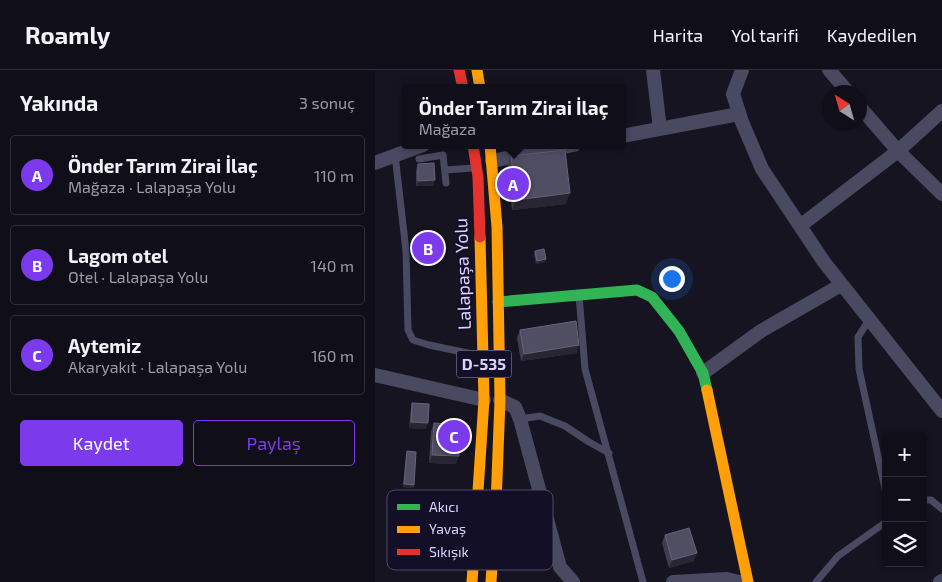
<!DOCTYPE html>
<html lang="tr">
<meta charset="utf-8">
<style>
:root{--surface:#100f19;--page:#191822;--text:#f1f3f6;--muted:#9c9ca2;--line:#302f38;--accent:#7c3aed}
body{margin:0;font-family:"Exo 2",sans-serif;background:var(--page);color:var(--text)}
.controls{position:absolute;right:15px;bottom:15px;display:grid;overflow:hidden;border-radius:5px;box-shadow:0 1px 4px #0004}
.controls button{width:45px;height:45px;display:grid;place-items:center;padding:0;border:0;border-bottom:1px solid var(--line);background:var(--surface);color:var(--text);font:25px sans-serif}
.compass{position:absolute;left:447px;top:15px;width:45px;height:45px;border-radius:50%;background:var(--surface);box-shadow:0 1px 4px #0004;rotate:323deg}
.you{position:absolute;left:296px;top:208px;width:18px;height:18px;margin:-12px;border:4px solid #fff;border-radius:50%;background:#1a73e8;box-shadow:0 0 0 8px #1a73e833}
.badge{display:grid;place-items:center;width:32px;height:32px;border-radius:50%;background:var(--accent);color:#fff;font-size:16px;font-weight:700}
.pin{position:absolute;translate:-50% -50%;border:2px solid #fff;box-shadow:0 1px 5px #0006}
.popup{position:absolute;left:26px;top:14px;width:225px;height:65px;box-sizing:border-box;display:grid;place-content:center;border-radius:5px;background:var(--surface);filter:drop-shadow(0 1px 4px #0005);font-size:16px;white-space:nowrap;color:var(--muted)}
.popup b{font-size:19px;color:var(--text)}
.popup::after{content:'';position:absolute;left:50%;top:100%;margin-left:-10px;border:10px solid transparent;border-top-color:var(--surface)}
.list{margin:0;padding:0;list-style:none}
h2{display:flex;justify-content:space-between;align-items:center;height:65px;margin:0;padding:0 20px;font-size:21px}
h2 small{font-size:16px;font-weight:400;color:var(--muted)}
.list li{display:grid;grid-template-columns:32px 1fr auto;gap:15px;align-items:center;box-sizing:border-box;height:80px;margin:0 10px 10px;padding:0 10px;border:1px solid var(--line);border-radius:5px}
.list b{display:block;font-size:19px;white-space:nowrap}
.list p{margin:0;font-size:16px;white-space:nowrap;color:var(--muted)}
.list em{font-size:16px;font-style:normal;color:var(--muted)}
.actions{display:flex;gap:10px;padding:15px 20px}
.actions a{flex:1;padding:11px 0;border:1px solid var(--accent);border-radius:5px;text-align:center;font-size:18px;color:var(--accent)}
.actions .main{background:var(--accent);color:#fff}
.icon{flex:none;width:28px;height:28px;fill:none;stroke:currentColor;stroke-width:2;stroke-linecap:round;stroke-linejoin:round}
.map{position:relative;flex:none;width:567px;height:512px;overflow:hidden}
header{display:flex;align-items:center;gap:30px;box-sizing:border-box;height:70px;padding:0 25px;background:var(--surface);border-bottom:1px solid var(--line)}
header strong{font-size:24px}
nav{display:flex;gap:28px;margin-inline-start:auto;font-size:18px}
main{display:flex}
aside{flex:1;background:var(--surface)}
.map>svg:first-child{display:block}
</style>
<header>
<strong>Roamly</strong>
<nav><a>Harita</a><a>Yol tarifi</a><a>Kaydedilen</a></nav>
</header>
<main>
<aside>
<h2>Yakında<small>3 sonuç</small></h2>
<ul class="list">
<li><span class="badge">A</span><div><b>Önder Tarım Zirai İlaç</b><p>Mağaza · Lalapaşa Yolu</p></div><em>110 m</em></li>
<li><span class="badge">B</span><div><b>Lagom otel</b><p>Otel · Lalapaşa Yolu</p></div><em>140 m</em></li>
<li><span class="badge">C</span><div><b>Aytemiz</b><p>Akaryakıt · Lalapaşa Yolu</p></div><em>160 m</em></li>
</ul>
<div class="actions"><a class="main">Kaydet</a><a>Paylaş</a></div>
</aside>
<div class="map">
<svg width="567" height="512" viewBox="0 0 567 512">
<rect width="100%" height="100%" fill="#161421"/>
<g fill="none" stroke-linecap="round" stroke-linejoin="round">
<path stroke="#4a4962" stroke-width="7" d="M20,85L31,181L33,260L38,270L54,275L107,286
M44,89L68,85L71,113
M70,100L98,98
M204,225L210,299L268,512
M494,250L483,267L484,299L511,423
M145,349L165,346L190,356L214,372L234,383
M548,430H556L567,439
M441,512L463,486L511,452"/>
<path stroke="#4a4962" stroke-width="14" d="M278,0L285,59
M367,0L358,24L367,52L387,99L449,192L567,341
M454,0L473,22
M484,36L523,81L567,124
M247,66L364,44
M117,91L199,75
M0,93L48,75
M425,156L523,81L567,41
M328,303L386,261L466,215
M0,305L109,330
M125,330L140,337L145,349L185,497L198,512
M298,512L352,509L364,512
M565,512L567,511"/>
<path stroke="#30b455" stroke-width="11" d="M123,232L262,220L277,227L304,261L328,303L332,320"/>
<path stroke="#ff9f0a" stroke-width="11" d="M102,0L105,18
M115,75L122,157L125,330L121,434L116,512
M332,320L373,512
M97,512L109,330L105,167"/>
<path stroke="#e5322d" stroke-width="11" d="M84,0L88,18
M98,75L103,107L105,167"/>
</g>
<path fill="#403d50" d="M136,86L191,134L137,140L132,97Z
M43,94L58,116H41V100Z
M160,181L171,189L170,192L161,194L159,183Z
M145,260L202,283L146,291L142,268Z
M37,333L51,359L34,358L36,339Z
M59,353L81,394L54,393L56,361Z
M32,381L39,415L38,418L28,417L31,384Z
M290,465L319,491L294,498L287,473Z"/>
<path fill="#282635" d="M60,110L58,116H41L43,111Z
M195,123L191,134L137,140L141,130Z
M171,189L170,192L161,194L162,191Z
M204,275L202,283L146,291L149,284Z
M36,352L53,353L51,359L34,358Z
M57,385L84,386L81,394L54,393Z
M29,414L39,415L38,418L28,417Z
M322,483L319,491L294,498L297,490Z
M148,494L158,495L157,498L147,496Z"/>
<path fill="#504e63" stroke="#66637b" d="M190,80L195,123L141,130L136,86Z
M59,93L60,110L43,111V94Z
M169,179L171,189L162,191L160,181Z
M201,251L204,275L149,284L145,260Z
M37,333L54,334L53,353L36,352Z
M59,353L86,355L84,386L57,385Z
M32,381L41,382L39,415L29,414Z
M314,458L322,483L297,490L290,465Z
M149,490L158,491V495L148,494Z"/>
<g text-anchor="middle" stroke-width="4" stroke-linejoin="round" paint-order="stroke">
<rect fill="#130f26" stroke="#9e99be" stroke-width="1" x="81.5" y="280.5" width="55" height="27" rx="4"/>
<g font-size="16" font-weight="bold" fill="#d9d4ff">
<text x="109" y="300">D-535</text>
</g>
<g font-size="18" fill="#d9d4ff" stroke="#130f26">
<text transform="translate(88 204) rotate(-92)" y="6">Lalapaşa Yolu</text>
</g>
</g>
<rect x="12" y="420" width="166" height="80" rx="8" fill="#130f26" stroke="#4e4a67" stroke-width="1"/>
<rect x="22" y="434" width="23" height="6" fill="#30b455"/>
<rect x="22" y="456" width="23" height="7" fill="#ff9f0a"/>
<rect x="22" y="479" width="23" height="6" fill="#e5322d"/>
<g font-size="14" fill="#d9d4ff">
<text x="54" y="442">Akıcı</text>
<text x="54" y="464">Yavaş</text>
<text x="54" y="487">Sıkışık</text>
</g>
</svg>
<div class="controls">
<button>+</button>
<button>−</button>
<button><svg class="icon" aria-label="layers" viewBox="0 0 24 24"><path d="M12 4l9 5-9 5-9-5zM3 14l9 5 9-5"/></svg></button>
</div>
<svg class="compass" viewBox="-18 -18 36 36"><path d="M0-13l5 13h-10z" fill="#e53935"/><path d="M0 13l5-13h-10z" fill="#9c9ca2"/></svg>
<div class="you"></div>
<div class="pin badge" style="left:138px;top:114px">A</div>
<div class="popup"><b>Önder Tarım Zirai İlaç</b>Mağaza</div>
<div class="pin badge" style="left:53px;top:178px">B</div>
<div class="pin badge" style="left:79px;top:366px">C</div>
</div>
</main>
